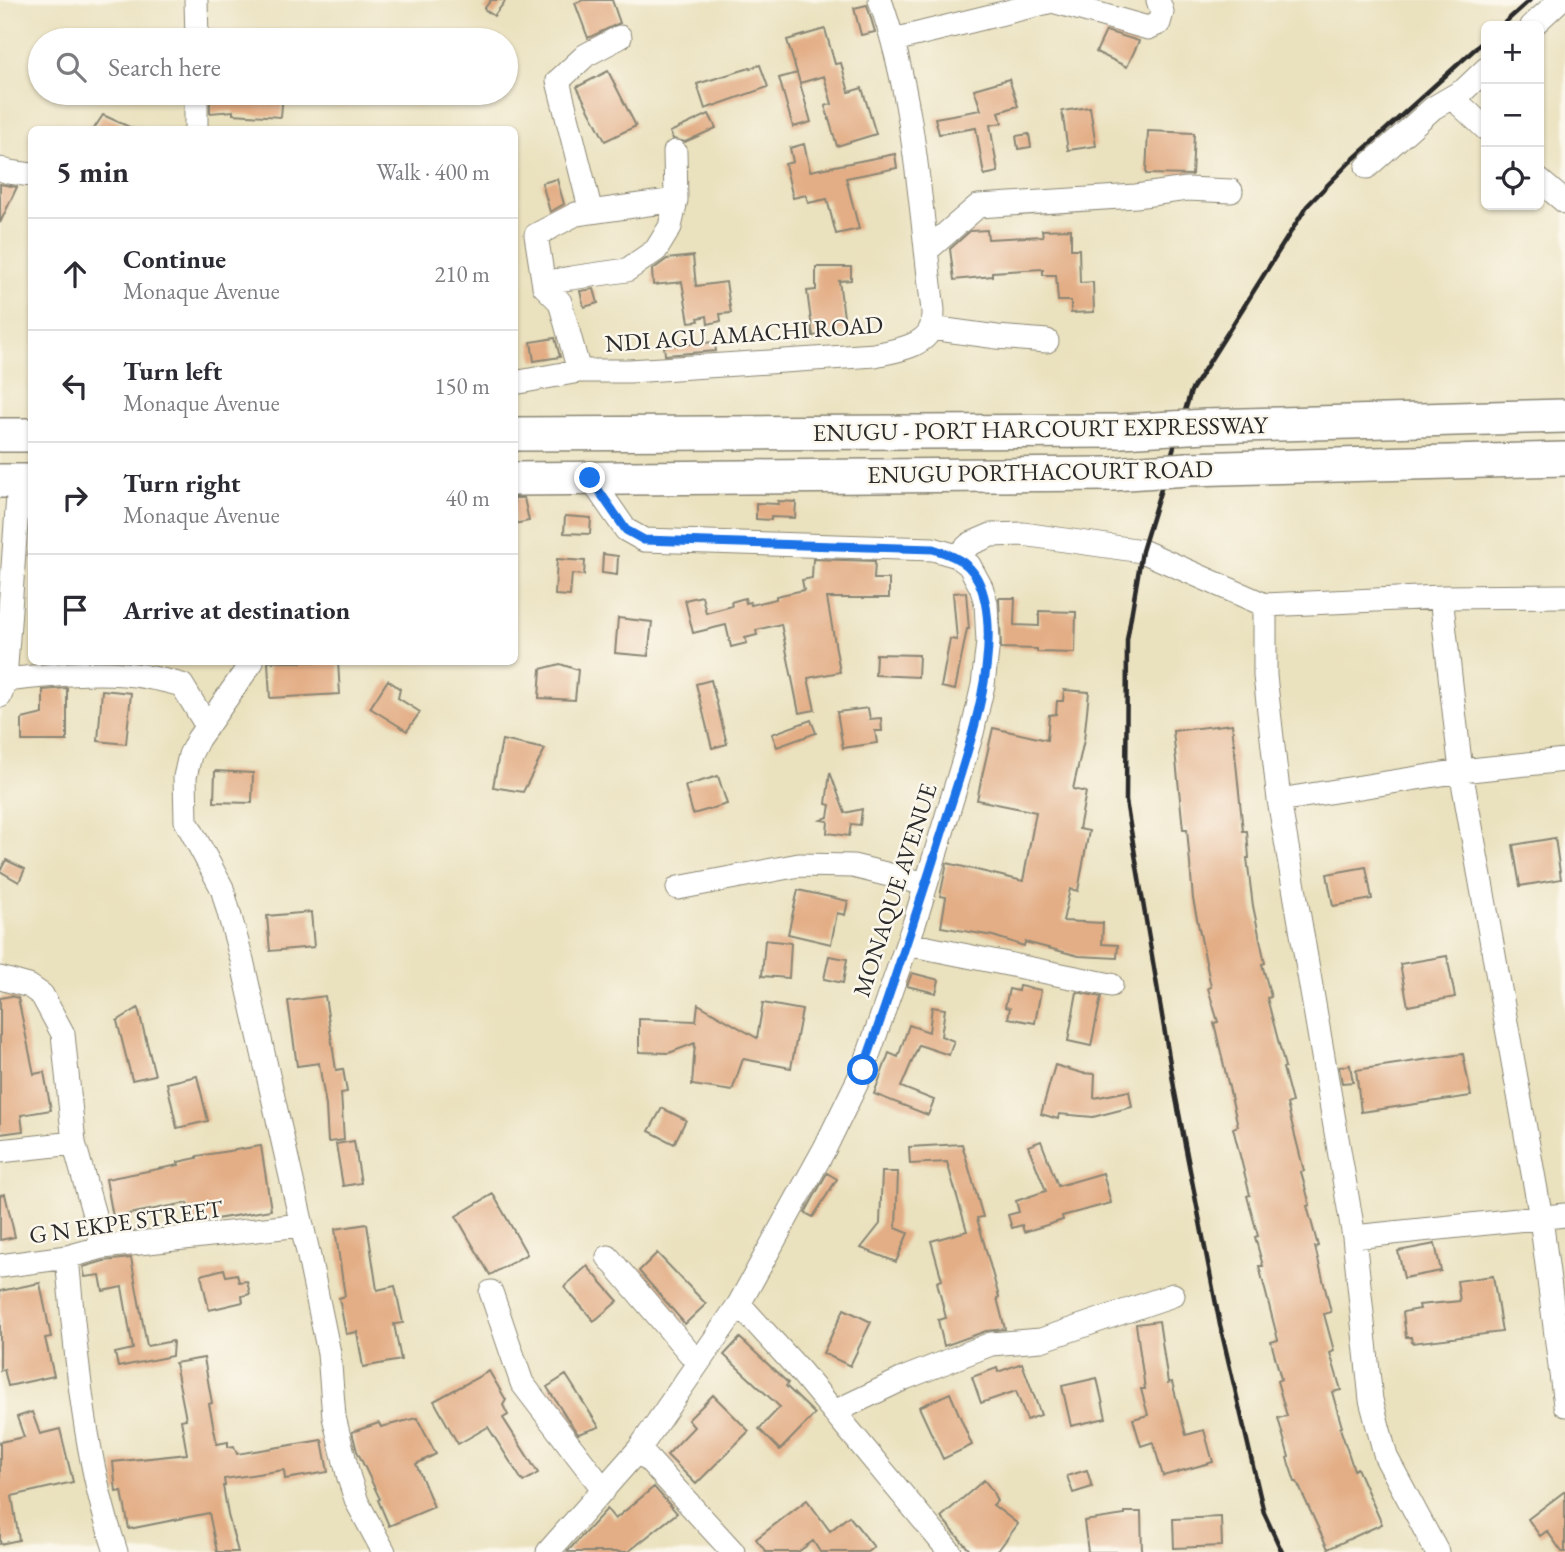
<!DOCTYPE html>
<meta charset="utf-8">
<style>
:root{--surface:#fff;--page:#f7f7f7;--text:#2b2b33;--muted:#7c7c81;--line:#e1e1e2}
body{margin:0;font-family:"EB Garamond",serif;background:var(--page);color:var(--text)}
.controls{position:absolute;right:21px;top:21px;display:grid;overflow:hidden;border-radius:10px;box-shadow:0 2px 5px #0004}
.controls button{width:63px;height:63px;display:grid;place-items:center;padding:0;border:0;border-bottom:2px solid var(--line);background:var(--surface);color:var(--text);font:35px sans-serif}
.stop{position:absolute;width:21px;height:21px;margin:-16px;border:5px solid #1a73e8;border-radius:50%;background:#fff}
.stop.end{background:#1a73e8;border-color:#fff;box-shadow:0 2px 7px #0008}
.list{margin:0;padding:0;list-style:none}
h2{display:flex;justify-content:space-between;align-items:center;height:91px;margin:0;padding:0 28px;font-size:30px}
h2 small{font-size:23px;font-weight:400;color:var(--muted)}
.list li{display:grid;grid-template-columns:46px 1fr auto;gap:21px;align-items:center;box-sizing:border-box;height:112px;padding:0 28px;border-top:2px solid var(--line)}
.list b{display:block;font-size:26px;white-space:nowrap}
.list p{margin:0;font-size:23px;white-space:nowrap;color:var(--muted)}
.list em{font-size:23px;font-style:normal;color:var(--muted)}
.icon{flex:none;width:38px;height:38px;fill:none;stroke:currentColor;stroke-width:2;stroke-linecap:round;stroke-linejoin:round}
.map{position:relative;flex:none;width:1565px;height:1552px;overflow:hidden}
.search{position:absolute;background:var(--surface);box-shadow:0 2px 5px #0004;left:28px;top:28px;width:490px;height:77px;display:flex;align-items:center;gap:18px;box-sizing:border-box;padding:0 24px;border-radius:38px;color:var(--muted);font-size:26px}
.panel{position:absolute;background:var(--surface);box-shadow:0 2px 5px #0004;left:28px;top:126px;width:490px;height:539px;border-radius:10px}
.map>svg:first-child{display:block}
</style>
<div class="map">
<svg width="1565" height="1552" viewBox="0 0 1565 1552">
<rect width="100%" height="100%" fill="#fbf7ec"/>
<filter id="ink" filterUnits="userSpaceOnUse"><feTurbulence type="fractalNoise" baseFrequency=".0143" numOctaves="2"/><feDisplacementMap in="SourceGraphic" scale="14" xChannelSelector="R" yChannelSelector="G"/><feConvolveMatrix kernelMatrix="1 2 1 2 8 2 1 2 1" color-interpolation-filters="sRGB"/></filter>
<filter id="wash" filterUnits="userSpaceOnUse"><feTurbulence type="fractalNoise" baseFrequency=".00686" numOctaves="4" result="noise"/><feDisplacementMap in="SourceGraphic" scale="28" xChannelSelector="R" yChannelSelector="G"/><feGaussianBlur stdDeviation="1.57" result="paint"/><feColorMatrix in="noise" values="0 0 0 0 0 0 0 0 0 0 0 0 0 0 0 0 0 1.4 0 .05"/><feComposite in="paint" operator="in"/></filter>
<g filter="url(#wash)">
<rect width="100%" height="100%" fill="#eae1be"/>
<g id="blocks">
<path fill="#e3ae86" d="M491,0H506L494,16L484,9Z
M583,0H612L620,23L588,38L575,3Z
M867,5L875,32L861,35L854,8Z
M825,29L835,64L841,63L849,92L862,88L876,134L837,146L825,106L832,104L824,76L800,83L787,40Z
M1106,31L1139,41L1127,67L1096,52Z
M760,65L768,87L705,109L697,84Z
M608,71L636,126L605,141L577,87Z
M797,73L811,122L793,127L779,78Z
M1009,79L1018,106L999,112L1002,123L990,125L998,172L984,175L976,128L939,134L935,118L981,110L974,89Z
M260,93H283L281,117L233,114V111L210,113V95L261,96Z
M1090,107L1096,146L1068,150L1062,111Z
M709,114L716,128L685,142L673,139L670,132Z
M103,115L136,130H93Z
M1148,131L1194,133L1192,175L1146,174Z
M1029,134L1031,147L1018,149L1016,136Z
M804,144L810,171L895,154L897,168L846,178L859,229L836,234L827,199L808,203L806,195L793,198L785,164L793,162L790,148Z
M557,179L564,204L550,212L542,183Z
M0,184L17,187L0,223Z
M1071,229V249H1079L1080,283L1093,282L1094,312L1071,313V301H1058L1056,275H1043V269L992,272V276L954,280L950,249L970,231L987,230L988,239L1043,236L1042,230Z
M693,256L696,286L726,282L731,313L720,314L721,321L708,324L707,316L698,318L699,321L689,322L682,282L653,285L652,270L667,259Z
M816,267H851V280L839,281L846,331L813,336L807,291L816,290Z
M594,289L598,303L584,307L580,291Z
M555,338L560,357L534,361L531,342Z
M715,342L716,351L665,355L664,346Z
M514,498H524L529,521L514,524Z
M778,501L796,502L795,518L771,517V520L756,519V503L778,504Z
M565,516L591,518L590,534L564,533Z
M603,554L618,556L617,575L602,573Z
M557,559L585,561L584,575L572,574L570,596L555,595Z
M813,559L875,561L874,579H889V598H827L840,672L808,678L815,710L799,713L781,624L756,630L757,635L745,638L747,643L731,647L726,625L693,633L685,600L702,596L706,613L732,606L731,602L745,598L746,603L750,602L751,605L776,599V596L804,590L802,580L812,578Z
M966,592L969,629H967L955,690L941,687L950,639L957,640L953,593Z
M999,598H1015L1014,625L1039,626V611L1076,612L1075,653L1037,652V649L1001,648Z
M618,618L652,622L648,656L615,653Z
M876,654L919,655L918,677L875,675Z
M268,662H338L340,694L270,698Z
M560,664L578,670L575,700L539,698L541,669Z
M388,680L400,689L398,698L420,712L407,731L370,708Z
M711,680L727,744L712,748L696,684Z
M67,688V741H22V719L43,714V690Z
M102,690L131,693L126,744L98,741Z
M1064,690L1089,692L1084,740L1073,789L1086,792L1079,829L1089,831L1078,891L1070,889L1063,921L1103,923L1102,944L1118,945L1117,958L1079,956L1025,942L1024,946L993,936L941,927L946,897L940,896L947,863L1023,881L1036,812L977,800L982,776L993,728L1047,740L1049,715L1056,714L1057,701H1063Z
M868,708L870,719L881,718L882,731H875L877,743L843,748L837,712Z
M811,720L816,733L777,747L772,734Z
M1232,724L1243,831H1247L1249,858H1247L1253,906L1265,963L1262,964L1271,997L1267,998L1285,1067L1283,1068L1292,1102L1287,1104L1304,1171L1301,1172L1310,1205L1307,1206L1318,1246L1315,1247L1331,1312L1324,1314L1334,1351L1330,1353L1341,1390L1332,1392L1342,1427L1340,1428L1354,1470L1357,1468L1382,1524L1328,1549L1297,1482H1295L1287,1458L1289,1457L1278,1418L1287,1416L1277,1381L1281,1379L1271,1342L1278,1340L1259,1266H1263L1255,1237L1258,1236L1247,1196L1250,1195L1233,1128L1238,1126L1214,1023L1218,1022L1208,988L1211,987L1193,899L1187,829H1183L1173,731Z
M502,740L545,749L523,792L493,787Z
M215,771L253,773L252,803L214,802Z
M830,772L845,813L862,809L860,825L851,824L849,836L827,833L828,821L821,820L828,817L830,805L826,804Z
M718,776L727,804L693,814L685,786Z
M1555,838L1561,879L1520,886L1513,845Z
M6,860L25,869L19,882L0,871Z
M1366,867L1372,899L1333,906L1327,874Z
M798,890L848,901L845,915L837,913L831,944L788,934Z
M311,912L314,947L270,951L267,916Z
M765,940L791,943L789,978L762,976Z
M829,956L847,959L843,983L824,979Z
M1447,956L1455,997L1408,1006L1400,964Z
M912,973L939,980L936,993L907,986Z
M1019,986L1041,990L1035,1023L1008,1018L1010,1008L1005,1007L1009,989L1018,991Z
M1077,992L1101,997L1091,1046L1068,1041Z
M11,996L18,998L34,1074L44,1072L51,1110L21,1115L23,1131L0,1134V998Z
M325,996L336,1070L343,1069L347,1092L341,1093L344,1140L328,1142L326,1106L319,1063L297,1066L288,1001Z
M763,1003L802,1010L791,1068L743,1059L732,1091L692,1085L695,1043L669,1053L639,1052V1019L696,1021L698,1004L757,1038Z
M932,1007L945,1009L941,1036L954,1041L949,1055L919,1045L901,1087L934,1100L928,1115L874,1094L889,1053L898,1057L909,1025L929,1032Z
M138,1008L155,1075L132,1080L117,1021Z
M1463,1054L1471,1096L1361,1112L1356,1070Z
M1055,1065L1082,1073L1095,1074L1094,1098L1129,1091L1132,1107L1093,1117L1059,1114L1058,1119L1041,1114Z
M1350,1065L1353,1082L1342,1083L1339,1067Z
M197,1076L208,1121L177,1128L167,1083Z
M662,1108L686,1120L674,1144L649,1131Z
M354,1141L361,1183L343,1186L336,1144Z
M1041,1141L1058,1186L1103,1173L1111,1203L1062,1216L1063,1220L1024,1232L1022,1225L1012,1228L1008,1215L1019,1212L1016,1201L1046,1191L1028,1146Z
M962,1144L983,1217L977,1218L999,1297L997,1298L1005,1329L986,1331L944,1346L938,1320L946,1318L937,1282L942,1280L931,1241L967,1231L947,1162L910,1164L909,1147Z
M261,1146L271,1210L191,1223L187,1203L113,1217L106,1179L179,1165L178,1162L197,1158V1156Z
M882,1172H898L896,1228L908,1233L896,1262L861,1248L880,1224Z
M827,1173L837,1179L813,1217L805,1213Z
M5,1194L15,1237L0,1240V1195Z
M493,1194L527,1254L490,1275L456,1216Z
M367,1224L377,1290L395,1286L403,1323L394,1324L401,1360L363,1367L357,1332L346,1334L339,1298L345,1296L335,1229Z
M1435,1244L1441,1271L1404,1278L1398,1251Z
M657,1253L706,1304L685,1324L639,1271Z
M131,1258L147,1346L173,1341L172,1356L118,1367L115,1353L133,1349L122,1287L103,1291L100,1275L85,1277L83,1267L104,1261Z
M587,1266L618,1301L594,1321L564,1287Z
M224,1269L226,1276L237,1274L239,1282L247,1281L250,1294L242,1296L243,1302L209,1310L201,1275Z
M1493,1276L1502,1332L1412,1343L1411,1337H1406L1403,1312L1420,1309L1419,1305L1460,1301L1457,1281Z
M40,1283L51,1337L45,1338L54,1376L8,1386L4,1369L0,1371V1291Z
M844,1309L871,1322L850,1366L823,1353Z
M1159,1321L1168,1383L1172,1382L1186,1435L1204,1430L1213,1462L1163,1476L1153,1442L1141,1446L1133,1419L1148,1415L1141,1389H1145L1136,1324Z
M740,1338L788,1383L786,1386L815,1414L780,1450L759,1429L780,1407L724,1355Z
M204,1358L212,1403L209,1404L217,1444L228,1442V1447L234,1446L237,1454L322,1440L328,1472L285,1479L284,1470L224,1479L225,1486H223L228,1515L238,1552H217L209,1513L129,1529L122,1491L116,1492L113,1462L187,1454L181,1420L186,1419L175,1363Z
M1022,1363L1041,1415L1027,1420L1016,1391L981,1403L972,1377L997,1368L998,1372Z
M489,1371L506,1400L503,1405L508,1415L503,1418L538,1473L523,1482L488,1427L458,1444L434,1401Z
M566,1375L599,1427L578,1434L566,1417L547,1387Z
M1097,1378L1106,1418L1071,1426L1062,1386Z
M950,1393L972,1445L943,1459L919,1407Z
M713,1395L749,1431L696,1484L667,1455L694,1427L688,1420Z
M32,1412L40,1434L60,1429L73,1482L12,1496L19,1540L0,1544V1442L24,1437L17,1417Z
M417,1418L436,1454L416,1464L434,1507L389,1526L378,1500L380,1499L357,1451L352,1432L379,1423L381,1427Z
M1087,1470L1092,1487L1073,1493L1067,1476Z
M984,1480L992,1490L997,1501L993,1505L1018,1524L997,1552H971L941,1517Z
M654,1487L677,1513L628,1552H567L607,1509L615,1519Z
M1565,1491V1552H1562L1547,1531L1540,1536L1528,1519Z
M807,1500L830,1531L849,1516L874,1547L867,1552H820L813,1541L798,1552H766L756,1539Z
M1125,1512H1141L1142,1552H1088L1084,1521L1125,1515Z
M1221,1517L1222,1546L1174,1548L1173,1519Z"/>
</g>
</g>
<g filter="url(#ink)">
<use href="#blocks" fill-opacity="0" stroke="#8a8674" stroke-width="2"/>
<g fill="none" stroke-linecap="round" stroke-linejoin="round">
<g stroke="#8a8674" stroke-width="25">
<path id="minor" d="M196,0L197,40
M1532,26L1560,0
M894,40L1052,1L1148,28L1159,23L1162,12L1158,0
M1453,98L1486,129
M196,130V93
M1367,167L1433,108L1464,90L1486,69
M0,169L9,172L32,175
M1539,180L1565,202
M591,212L558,81L586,55L620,37
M926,251L978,206L1136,196L1187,189L1231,191
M544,286L536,235L576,214L676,200
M931,328L997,337L1047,341
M579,371L560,302L544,286L547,282L571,278L627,270L656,250L670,227L676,200L675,152
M514,383L579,371H630L875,355C893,351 924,347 931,328C933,323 933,315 933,310C920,206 915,99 880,0
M957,556L970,544L991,535L1023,534L1142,551L1265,605V676L1279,800L1354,1237L1371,1400L1386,1457L1437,1552
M1441,597L1461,771L1541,1218L1565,1405
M1265,605L1441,597L1565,596
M252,662L198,739L190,755L185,777L186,821L222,888L242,960L308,1252L329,1353L334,1417L349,1478L357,1502L384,1552
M5,680C44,676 84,671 124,674C143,675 163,680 182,685L207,726
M0,696L5,680L19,481
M1279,800L1461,771L1565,760
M678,888L799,865L853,866L926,884
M908,944L1111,985
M0,978L29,986L42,995L63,1034L74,1143L103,1247
M0,1151L74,1143
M1354,1237L1565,1215
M67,1257C76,1356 84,1458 116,1552
M608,1257L698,1363
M0,1266L67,1257L103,1247L301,1225
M491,1292L522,1383L604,1490
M739,1304L801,1372L950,1552
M834,1412L905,1378L991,1344L1041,1340L1173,1295
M639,1449L733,1552
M548,1552L639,1449L739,1304L825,1148L863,1070L915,921L972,733L983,685L988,642L986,603L981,587L969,565L957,556L933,549L644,540L626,530L590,478"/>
</g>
<g stroke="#8a8674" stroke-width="36">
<path id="highway" d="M1206,426L1565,416
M514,434L1121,431
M0,435H32
M1188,469L1565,459
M514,479L1112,474
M0,481H32"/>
</g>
<use href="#minor" stroke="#fff" stroke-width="23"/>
<use href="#highway" stroke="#fff" stroke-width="33"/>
<path stroke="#2b2b2b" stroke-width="4.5" d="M1501,26L1530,0
M1282,1552L1264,1513L1220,1325L1175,1093L1126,801L1127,640L1142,551L1191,391L1307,206L1350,162L1486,39"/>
<g stroke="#8a8674" stroke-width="36" stroke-linecap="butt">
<path id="highway-bridge" d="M1121,431L1206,426
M1112,474L1188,469"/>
</g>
<use href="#highway-bridge" stroke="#fff" stroke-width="33"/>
</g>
</g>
<g fill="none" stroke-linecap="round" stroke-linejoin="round" filter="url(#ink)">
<path stroke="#1a73e8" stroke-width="9" d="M590,478L626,530L644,540L933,549C963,558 978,568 985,601C999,668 965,759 945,823C919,906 892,988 863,1070"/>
</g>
<g text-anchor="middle" stroke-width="5" stroke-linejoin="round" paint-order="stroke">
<g font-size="24" fill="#2b2b2b" stroke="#fbf7ec">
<text transform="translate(744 334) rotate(-4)" y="8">NDI AGU AMACHI ROAD</text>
<text transform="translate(1040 429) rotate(-1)" y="8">ENUGU - PORT HARCOURT EXPRESSWAY</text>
<text transform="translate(1040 472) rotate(-1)" y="8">ENUGU PORTHACOURT ROAD</text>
<text transform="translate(895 890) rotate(-72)" y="8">MONAQUE AVENUE</text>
<text transform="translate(126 1222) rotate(-8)" y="8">G N EKPE STREET</text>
</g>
</g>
</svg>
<div class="controls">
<button>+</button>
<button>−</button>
<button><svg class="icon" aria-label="locate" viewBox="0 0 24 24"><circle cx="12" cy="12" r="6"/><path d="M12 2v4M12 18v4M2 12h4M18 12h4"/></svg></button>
</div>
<div class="stop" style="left:863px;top:1070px"></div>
<div class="stop end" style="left:590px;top:478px"></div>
<div class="search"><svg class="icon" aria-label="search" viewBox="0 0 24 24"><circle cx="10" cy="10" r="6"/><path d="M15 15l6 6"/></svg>Search here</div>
<section class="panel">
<h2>5 min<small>Walk · 400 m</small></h2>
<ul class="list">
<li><svg class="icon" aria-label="ahead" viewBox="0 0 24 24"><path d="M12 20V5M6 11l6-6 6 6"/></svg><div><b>Continue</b><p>Monaque Avenue</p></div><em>210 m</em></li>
<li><svg class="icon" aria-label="left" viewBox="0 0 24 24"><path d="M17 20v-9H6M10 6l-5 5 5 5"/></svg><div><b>Turn left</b><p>Monaque Avenue</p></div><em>150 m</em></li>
<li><svg class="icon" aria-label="right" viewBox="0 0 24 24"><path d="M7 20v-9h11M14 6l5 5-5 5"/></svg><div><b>Turn right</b><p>Monaque Avenue</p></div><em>40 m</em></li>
<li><svg class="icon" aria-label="arrive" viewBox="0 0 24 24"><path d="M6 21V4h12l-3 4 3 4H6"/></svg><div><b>Arrive at destination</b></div></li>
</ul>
</section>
</div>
